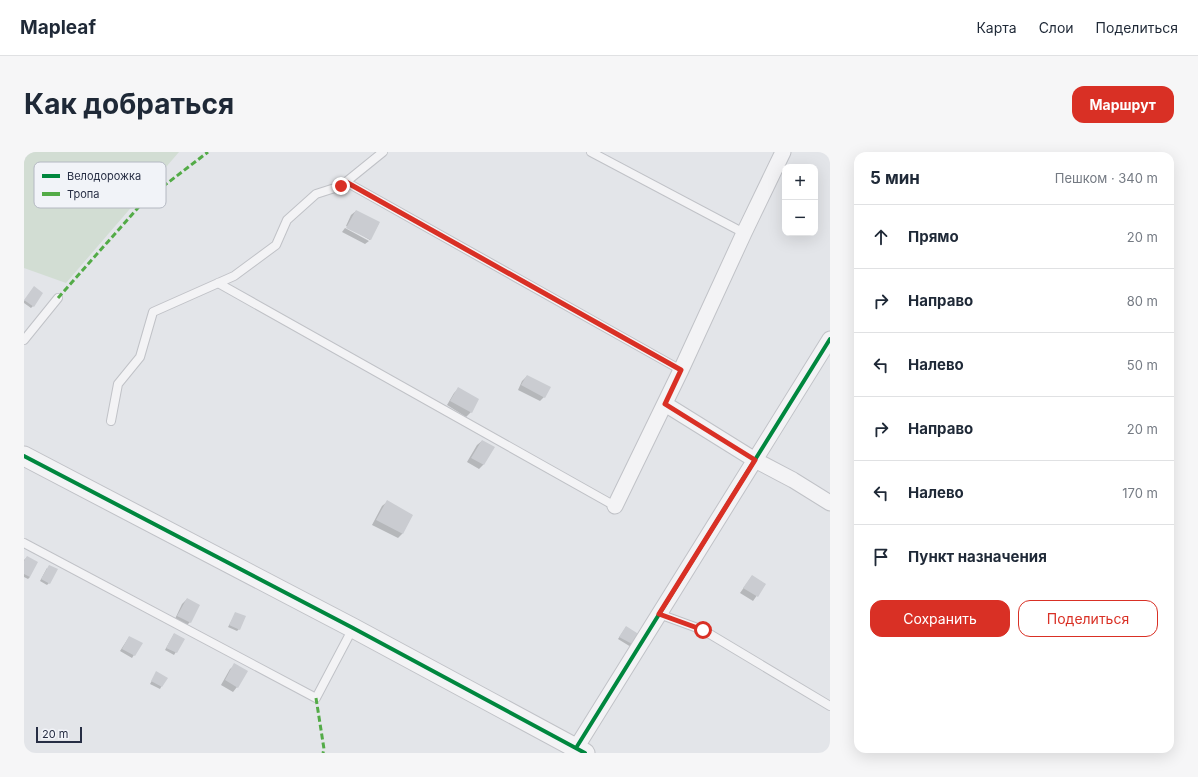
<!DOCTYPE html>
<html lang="ru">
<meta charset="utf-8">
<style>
:root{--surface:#fff;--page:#f6f6f7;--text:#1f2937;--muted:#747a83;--line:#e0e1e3;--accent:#d93025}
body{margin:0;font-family:Inter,sans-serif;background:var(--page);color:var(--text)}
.controls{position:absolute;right:12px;top:12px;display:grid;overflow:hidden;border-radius:8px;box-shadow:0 4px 16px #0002}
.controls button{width:36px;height:36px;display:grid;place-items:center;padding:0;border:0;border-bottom:1px solid var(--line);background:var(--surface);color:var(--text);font:20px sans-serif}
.scale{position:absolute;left:12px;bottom:10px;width:46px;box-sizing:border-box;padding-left:4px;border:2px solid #272e44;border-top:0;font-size:11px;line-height:14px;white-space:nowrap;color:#272e44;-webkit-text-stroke:3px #f1f3f8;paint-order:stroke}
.stop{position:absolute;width:12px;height:12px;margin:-9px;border:3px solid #d93025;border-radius:50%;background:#fff}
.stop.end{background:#d93025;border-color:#fff;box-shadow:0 1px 4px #0008}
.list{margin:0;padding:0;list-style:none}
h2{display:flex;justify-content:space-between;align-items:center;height:52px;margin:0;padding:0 16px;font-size:17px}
h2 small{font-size:13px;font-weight:400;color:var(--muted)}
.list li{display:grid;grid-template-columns:26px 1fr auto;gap:12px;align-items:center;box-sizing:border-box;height:64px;padding:0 16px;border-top:1px solid var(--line)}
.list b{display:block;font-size:15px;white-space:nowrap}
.list em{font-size:13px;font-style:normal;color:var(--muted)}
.actions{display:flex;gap:8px;padding:12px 16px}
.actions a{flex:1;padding:9px 0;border:1px solid var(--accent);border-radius:12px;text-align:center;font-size:14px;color:var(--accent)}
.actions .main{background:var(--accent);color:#fff}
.icon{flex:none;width:22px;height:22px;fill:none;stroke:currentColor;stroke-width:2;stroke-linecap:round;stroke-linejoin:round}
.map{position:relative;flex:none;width:806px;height:601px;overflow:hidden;border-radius:12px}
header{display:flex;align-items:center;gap:24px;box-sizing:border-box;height:56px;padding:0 20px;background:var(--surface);border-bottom:1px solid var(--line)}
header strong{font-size:19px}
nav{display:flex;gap:22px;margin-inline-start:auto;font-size:14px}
.intro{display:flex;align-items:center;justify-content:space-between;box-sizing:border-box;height:96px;padding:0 24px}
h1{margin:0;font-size:28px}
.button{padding:10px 18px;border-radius:12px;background:var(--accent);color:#fff;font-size:14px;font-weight:700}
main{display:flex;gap:24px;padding:0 24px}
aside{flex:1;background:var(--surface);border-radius:12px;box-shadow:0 4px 16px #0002}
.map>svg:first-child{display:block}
</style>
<header>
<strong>Mapleaf</strong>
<nav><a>Карта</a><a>Слои</a><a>Поделиться</a></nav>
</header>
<div class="intro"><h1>Как добраться</h1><a class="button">Маршрут</a></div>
<main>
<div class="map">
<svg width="806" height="601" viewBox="0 0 806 601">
<rect width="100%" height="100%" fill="#e3e5e9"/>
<path fill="#d2ddd3" d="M0,0H155L42,131L0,116Z"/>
<path fill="#0003" d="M332,59L355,71L346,88L322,74L327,63Z
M321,76L345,89L341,92L318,80Z
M8,138L9,154L7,156L0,151V149Z
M503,224L520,245L516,249L494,238L498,229Z
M434,237L447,260L442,265L423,253L430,241Z
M458,289L469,296L459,313L455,317L443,310L453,293Z
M363,350L388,363L378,382L374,386L348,373L358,354Z
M3,405L6,425L4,427L0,425V408Z
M23,416L25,431L23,433L16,429Z
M728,424L741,432L729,449L716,441Z
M163,447L166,470L161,475L150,469L158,452Z
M212,461L215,477L213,479L204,475Z
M602,475L615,483L607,495L594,487Z
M150,482L160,487L150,503L141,498Z
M105,485L117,492L108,506L96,499Z
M211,513L213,535L209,540L197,533L206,517Z
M131,523L142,526L136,537L126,532Z"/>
<path fill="#caccd1" d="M332,58L356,70L347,88L322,76Z
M10,134L19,141L10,155L0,148Z
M503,223L527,235L521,246L497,233Z
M434,235L455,247L448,261L426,249Z
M458,288L471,295L460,313L447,306Z
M363,348L389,363L379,382L352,368Z
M3,404L14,410L6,425L0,422V409Z
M25,413L34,417L26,432L17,427Z
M728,423L742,432L734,445L719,436Z
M163,446L176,453L167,471L153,464Z
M211,460L222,464L216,478L205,473Z
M602,474L616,483L610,493L595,485Z
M150,481L161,487L153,501L142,496Z
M105,484L119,491L111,504L98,497Z
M210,511L224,519L214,536L201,528Z
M132,519L144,526L138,535L127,529Z"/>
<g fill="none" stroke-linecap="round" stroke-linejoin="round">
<g stroke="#c0c2c7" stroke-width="10">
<path id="service" d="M567,0L720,81
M322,30L657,218
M194,131L591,354
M0,188L34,146
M87,269L94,232L116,205L129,160L210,124L252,93L263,68L292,42L317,34L359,0
M0,391L292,546L329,476
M635,462L679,478L806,554"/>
</g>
<g stroke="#c0c2c7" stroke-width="17">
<path id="minor" d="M641,252L731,308L769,328L806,351
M591,354L657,218L720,81L759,0
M552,596L806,187"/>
</g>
<g stroke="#c0c2c7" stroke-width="21">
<path id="tertiary" d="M0,304L329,476L561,601"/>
</g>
<use href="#service" stroke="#f3f3f5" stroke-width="8"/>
<use href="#minor" stroke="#f3f3f5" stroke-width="15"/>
<use href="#tertiary" stroke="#f3f3f5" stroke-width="19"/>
<path stroke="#53ab47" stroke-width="3" stroke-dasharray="6 3" stroke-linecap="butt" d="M34,146L120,49L184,0
M292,546L300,597L299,601"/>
<g stroke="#f1f3f8" stroke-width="6">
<path id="cycleway" d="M0,304L329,476L561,601
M552,596L806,187"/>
</g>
<use href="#cycleway" stroke="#00873e" stroke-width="4"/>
</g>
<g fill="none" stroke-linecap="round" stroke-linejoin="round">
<path stroke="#d93025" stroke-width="5" d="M317,34L322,30L657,218L641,252L731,308L635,462L679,478"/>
</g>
<rect x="10" y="10" width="132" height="46" rx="6" fill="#f1f3f8" stroke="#b4b8c2" stroke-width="1"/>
<rect x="18" y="22" width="18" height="4" fill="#00873e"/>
<rect x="18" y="40" width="18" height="4" fill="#53ab47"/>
<g font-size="11" fill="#272e44">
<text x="43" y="28">Велодорожка</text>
<text x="43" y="46">Тропа</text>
</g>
</svg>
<div class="controls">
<button>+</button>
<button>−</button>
</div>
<div class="scale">20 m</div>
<div class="stop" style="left:679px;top:478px"></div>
<div class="stop end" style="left:317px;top:34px"></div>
</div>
<aside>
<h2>5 мин<small>Пешком · 340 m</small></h2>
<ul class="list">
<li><svg class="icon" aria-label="ahead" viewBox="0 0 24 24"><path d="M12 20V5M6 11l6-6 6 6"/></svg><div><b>Прямо</b></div><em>20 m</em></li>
<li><svg class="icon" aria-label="right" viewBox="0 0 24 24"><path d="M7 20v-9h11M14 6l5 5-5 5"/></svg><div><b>Направо</b></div><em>80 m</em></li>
<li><svg class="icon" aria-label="left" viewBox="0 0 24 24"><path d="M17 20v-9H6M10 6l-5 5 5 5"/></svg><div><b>Налево</b></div><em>50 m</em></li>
<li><svg class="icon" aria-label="right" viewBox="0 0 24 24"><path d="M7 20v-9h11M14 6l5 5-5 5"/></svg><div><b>Направо</b></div><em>20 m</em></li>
<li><svg class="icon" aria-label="left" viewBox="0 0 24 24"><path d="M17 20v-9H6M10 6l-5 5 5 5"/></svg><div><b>Налево</b></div><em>170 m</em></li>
<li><svg class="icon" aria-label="arrive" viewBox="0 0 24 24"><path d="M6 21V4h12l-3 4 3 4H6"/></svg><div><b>Пункт назначения</b></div></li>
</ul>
<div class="actions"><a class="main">Сохранить</a><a>Поделиться</a></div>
</aside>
</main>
